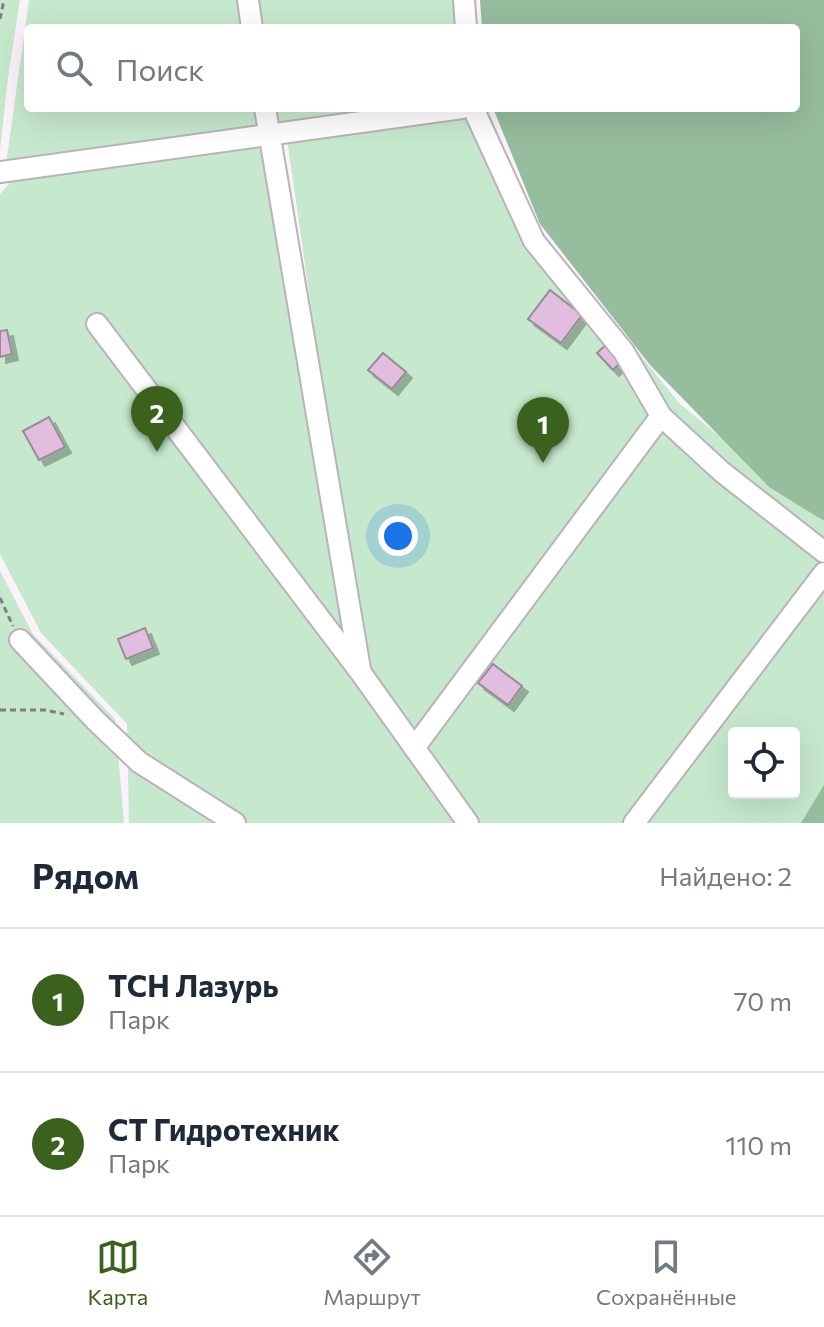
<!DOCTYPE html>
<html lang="ru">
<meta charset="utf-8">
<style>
:root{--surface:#fff;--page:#f2f2f3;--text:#1f2937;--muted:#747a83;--line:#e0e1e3;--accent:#3a621d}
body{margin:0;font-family:Commissioner,sans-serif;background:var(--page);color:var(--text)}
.controls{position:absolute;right:24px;bottom:24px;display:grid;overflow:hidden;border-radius:8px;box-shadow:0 8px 32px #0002}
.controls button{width:72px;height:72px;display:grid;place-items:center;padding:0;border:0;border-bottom:2px solid var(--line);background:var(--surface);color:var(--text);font:40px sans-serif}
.you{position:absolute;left:398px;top:536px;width:28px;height:28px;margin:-20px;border:6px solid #fff;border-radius:50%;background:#1a73e8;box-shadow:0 0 0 12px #1a73e833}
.badge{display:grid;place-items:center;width:52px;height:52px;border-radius:50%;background:var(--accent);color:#fff;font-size:26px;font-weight:700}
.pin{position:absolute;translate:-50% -66px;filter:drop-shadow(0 2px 4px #0008)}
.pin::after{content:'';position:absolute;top:42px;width:28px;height:24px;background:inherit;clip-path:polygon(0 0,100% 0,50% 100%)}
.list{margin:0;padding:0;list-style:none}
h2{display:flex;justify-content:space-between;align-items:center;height:104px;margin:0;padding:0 32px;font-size:34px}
h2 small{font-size:26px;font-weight:400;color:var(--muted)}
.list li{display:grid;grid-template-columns:52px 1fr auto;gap:24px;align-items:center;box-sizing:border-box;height:144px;padding:0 32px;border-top:2px solid var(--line)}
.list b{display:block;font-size:30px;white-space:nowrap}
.list p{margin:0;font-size:26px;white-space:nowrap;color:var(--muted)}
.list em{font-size:26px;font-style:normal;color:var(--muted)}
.icon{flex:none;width:44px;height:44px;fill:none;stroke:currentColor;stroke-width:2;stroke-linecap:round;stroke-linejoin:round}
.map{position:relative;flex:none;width:824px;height:823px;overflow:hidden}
.search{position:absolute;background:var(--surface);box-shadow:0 8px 32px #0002;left:24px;right:24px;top:24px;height:88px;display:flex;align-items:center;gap:20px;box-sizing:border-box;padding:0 28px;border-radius:8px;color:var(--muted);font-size:30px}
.sheet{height:392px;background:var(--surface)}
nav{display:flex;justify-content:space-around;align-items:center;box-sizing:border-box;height:112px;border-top:2px solid var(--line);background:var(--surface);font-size:22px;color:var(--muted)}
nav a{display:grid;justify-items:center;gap:4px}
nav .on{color:var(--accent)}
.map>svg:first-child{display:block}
</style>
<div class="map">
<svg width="824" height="823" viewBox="0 0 824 823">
<defs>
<filter id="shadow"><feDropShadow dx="6" dy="6" stdDeviation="0" flood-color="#0004"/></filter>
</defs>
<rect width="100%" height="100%" fill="#fcf2fb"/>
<path fill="#c6e9cd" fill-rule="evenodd" d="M0,0H20L8,78L0,150Z
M29,0H475L478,28H28V108H487L541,233L680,404L824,522V819L821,823H455L366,690L285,125L6,164ZM734,733H794V793H734Z
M280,143L355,679L454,823H129L127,724L41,633L0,554V194L14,178Z
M0,571L33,634L115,719L124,823H0Z"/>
<path fill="#96bd9e" d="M480,0H824V521L769,487L650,365L540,224L493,108H796V28H482Z
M824,785V823H801Z"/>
<path fill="#e2bddf" stroke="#958c94" stroke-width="2" filter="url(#shadow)" d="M550,290L582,315L561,343L528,319Z
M7,330L12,354L0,357V331Z
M608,343L624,359L613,370L597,353Z
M383,353L406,372L392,389L368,370Z
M49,417L65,447L39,460L23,431Z
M145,628L153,648L126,659L118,639Z
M493,664L522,686L508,705L478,683Z"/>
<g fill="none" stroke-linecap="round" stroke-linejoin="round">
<g stroke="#bbb2ba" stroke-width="24">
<path id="minor" d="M248,0L252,28
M464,0L466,28
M265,108L360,669
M473,108L534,241L624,352L661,416L722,472L824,552
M0,172L462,108
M97,324L361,673L468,823
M20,640L95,720L139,762L235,823
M414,748L661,416
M634,823L824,573"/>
</g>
<path stroke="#837d83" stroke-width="3" stroke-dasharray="6 4" stroke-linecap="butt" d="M0,19L4,0
M0,598L13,626
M0,710H45L64,714"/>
<use href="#minor" stroke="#fff" stroke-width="20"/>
</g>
</svg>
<div class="controls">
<button><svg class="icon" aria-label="locate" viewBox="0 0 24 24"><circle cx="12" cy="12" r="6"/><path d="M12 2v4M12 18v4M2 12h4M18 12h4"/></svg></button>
</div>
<div class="you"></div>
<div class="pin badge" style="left:543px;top:463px">1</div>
<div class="pin badge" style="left:157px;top:452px">2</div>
<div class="search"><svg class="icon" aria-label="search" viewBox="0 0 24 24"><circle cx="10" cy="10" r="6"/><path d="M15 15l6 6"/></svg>Поиск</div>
</div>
<section class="sheet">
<h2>Рядом<small>Найдено: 2</small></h2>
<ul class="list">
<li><span class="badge">1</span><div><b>ТСН Лазурь</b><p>Парк</p></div><em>70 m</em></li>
<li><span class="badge">2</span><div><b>СТ Гидротехник</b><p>Парк</p></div><em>110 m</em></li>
</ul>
</section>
<nav>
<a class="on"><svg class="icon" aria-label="map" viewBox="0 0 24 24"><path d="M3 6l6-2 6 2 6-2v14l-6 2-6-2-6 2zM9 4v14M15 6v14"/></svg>Карта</a>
<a><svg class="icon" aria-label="directions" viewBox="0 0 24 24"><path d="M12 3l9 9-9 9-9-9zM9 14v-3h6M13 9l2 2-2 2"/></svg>Маршрут</a>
<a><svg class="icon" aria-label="saved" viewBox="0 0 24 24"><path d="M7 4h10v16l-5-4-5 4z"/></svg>Сохранённые</a>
</nav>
